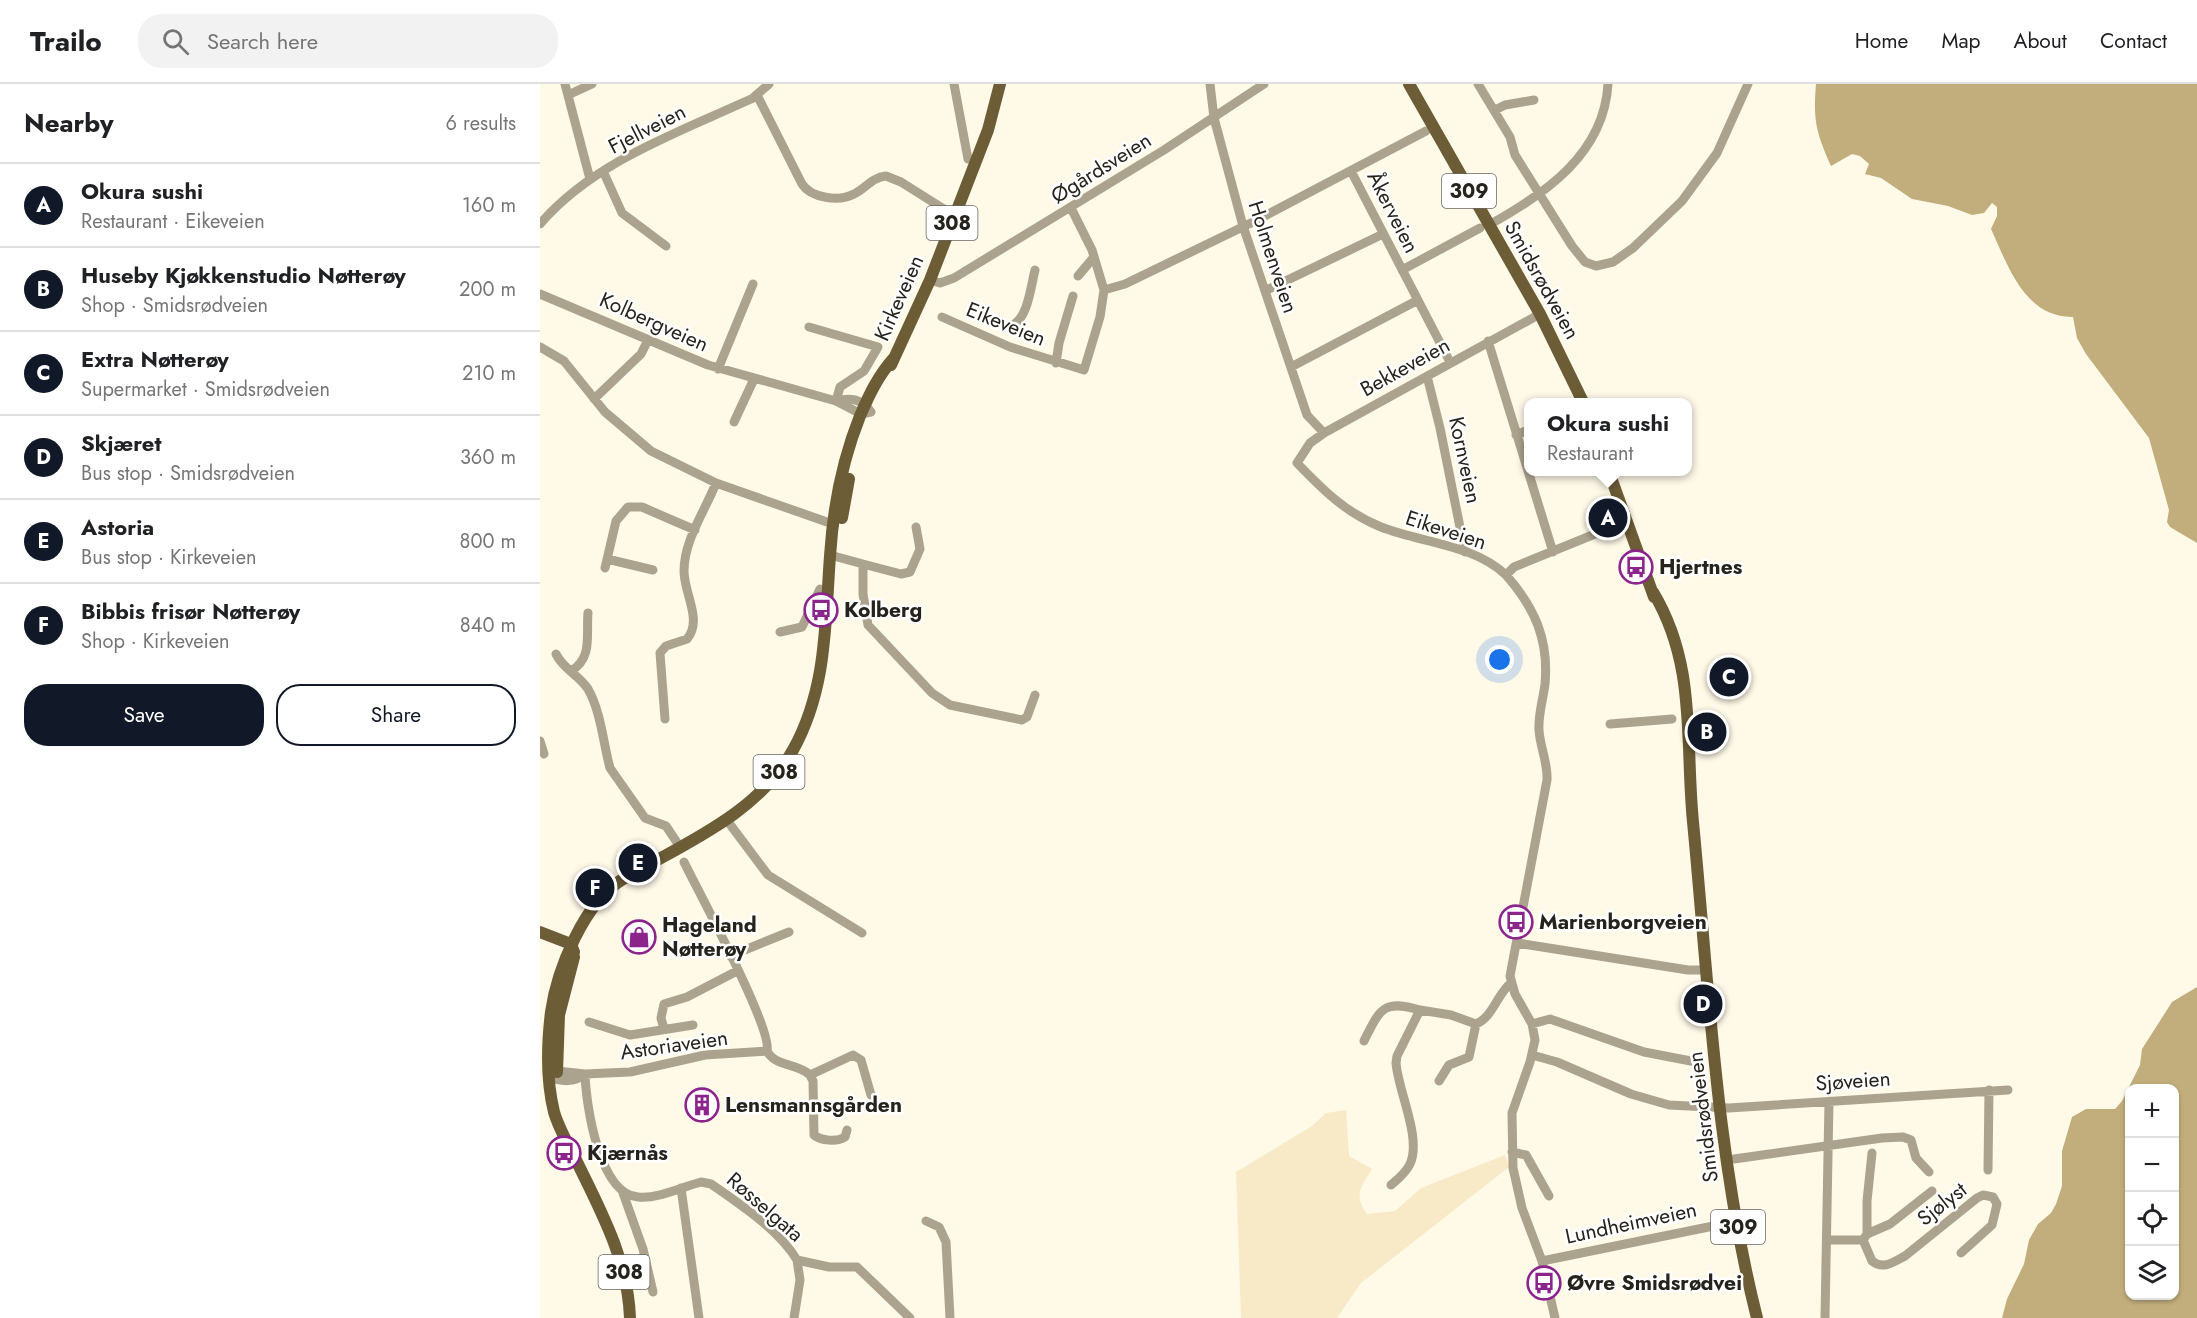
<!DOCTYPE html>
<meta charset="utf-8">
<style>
:root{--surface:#fff;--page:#f2f2f2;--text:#202124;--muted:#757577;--line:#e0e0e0;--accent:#111827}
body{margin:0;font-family:Jost,sans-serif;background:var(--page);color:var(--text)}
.controls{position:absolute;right:18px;bottom:18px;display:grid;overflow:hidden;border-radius:12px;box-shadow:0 2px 4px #0004}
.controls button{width:54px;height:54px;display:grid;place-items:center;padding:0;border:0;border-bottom:2px solid var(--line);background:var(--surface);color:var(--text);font:30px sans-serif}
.you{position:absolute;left:960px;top:576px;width:21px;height:21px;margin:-15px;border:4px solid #fff;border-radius:50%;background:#1a73e8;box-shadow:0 0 0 9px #1a73e833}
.badge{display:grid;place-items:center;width:39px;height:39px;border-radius:50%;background:var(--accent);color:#fff;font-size:20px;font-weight:700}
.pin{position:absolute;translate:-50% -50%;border:3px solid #fff;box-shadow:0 2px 6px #0006}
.popup{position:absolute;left:984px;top:314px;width:168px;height:78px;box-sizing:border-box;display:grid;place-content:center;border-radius:12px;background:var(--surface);filter:drop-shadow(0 2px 4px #0005);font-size:20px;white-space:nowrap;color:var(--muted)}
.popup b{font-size:22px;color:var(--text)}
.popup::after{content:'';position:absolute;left:50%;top:100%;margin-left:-12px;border:12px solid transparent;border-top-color:var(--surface)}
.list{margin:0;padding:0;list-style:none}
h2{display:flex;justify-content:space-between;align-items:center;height:78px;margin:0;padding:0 24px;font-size:26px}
h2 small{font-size:20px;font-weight:400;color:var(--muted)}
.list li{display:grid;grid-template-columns:39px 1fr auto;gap:18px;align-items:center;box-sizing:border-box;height:84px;padding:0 24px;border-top:2px solid var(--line)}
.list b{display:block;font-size:22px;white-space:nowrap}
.list p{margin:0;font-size:20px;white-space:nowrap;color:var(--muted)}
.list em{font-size:20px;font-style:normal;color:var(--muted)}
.actions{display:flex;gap:12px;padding:18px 24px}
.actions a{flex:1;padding:14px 0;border:2px solid var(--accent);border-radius:24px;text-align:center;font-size:21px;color:var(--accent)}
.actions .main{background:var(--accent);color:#fff}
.icon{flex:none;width:33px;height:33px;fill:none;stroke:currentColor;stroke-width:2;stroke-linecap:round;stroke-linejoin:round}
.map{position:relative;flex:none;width:1657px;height:1234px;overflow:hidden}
header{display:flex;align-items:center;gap:36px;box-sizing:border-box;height:84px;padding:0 30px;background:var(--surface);border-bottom:2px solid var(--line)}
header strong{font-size:28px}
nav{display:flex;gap:33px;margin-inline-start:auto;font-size:21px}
.search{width:420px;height:54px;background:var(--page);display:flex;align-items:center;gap:15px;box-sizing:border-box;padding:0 21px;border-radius:24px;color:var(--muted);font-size:22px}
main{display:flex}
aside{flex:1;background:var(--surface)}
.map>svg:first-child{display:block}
</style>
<header>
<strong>Trailo</strong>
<div class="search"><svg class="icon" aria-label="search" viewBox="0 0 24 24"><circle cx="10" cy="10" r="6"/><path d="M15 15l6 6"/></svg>Search here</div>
<nav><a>Home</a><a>Map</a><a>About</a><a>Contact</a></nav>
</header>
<main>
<aside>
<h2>Nearby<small>6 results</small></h2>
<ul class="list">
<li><span class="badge">A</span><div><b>Okura sushi</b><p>Restaurant · Eikeveien</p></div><em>160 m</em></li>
<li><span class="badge">B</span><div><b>Huseby Kjøkkenstudio Nøtterøy</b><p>Shop · Smidsrødveien</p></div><em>200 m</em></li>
<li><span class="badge">C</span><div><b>Extra Nøtterøy</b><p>Supermarket · Smidsrødveien</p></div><em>210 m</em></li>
<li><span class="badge">D</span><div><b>Skjæret</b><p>Bus stop · Smidsrødveien</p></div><em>360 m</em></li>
<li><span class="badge">E</span><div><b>Astoria</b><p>Bus stop · Kirkeveien</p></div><em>800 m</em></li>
<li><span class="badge">F</span><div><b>Bibbis frisør Nøtterøy</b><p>Shop · Kirkeveien</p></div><em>840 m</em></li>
</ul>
<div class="actions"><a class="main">Save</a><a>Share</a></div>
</aside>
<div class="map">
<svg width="1657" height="1234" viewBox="0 0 1657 1234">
<rect width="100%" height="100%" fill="#fff9e8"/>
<path fill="#f8eac7" d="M806,1026L809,1072L832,1085C821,1104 813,1110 827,1130L855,1127L881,1104L965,1071L969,1083L821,1199L797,1234H701L696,1088L772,1042L786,1029Z"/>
<path fill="#c1ae7c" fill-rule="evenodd" d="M1276,0H1657V459L1630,443L1627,438L1629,426L1609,354L1546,270L1537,254L1533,233C1485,234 1468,182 1451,145L1457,132V123L1452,119L1444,129L1432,131L1408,122L1372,115L1341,94L1325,90L1329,80L1320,72L1312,70L1291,82C1276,48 1273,37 1276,0Z
M1657,903V1234H1462L1467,1215L1484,1180L1489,1156L1498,1140L1511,1129L1516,1120L1522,1102V1067L1532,1033L1546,1025H1575L1582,1017L1600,981L1602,965L1632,918ZM1590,1004H1634V1212H1590Z"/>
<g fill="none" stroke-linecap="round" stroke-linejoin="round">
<path stroke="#aba38e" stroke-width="9" d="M25,0L50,95
M414,0L428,75
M670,0L674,34L703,142L767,331L784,349
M938,0L970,53L975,71L1032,162L1045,178L1056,182L1073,178L1093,164L1142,117L1177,69L1208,0
M28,11L52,0
M217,11L262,100C271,114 299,118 314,110C325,105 332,93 346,92L361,98L407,127
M955,26L965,21L994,16
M63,87L82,129L126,162
M811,87L910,278
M0,140C54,77 140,48 213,14L229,0
M949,141C1005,110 1064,70 1068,0
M862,186L940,144
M538,192L554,173
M390,196L400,199L414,194L624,66L724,0
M564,206L585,200L717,136L886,47
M725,207L843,150
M0,210L168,281L296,317L321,330L331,328C322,315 311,313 296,317
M1000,230L784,349L770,359L757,379C783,406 806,429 841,443C882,459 933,460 966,491L974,483L1087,437
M402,233L470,263L544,286L560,233L564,206L552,166L531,124
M472,241C488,235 491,201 495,186
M269,243L338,263L324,287L300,303L296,317
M948,257L1013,468
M0,263L24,277L65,328L111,367L176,399L287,438
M516,279L519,259L533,212
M751,283L878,216
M178,285L213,200
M887,292L900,344L925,468
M54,315L101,270L108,256
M194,338L214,295
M976,351L988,346
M290,471L323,480V510L328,541L392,609L410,621L482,636L487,633L495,611
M67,475L113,486
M323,480L361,490L370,488L380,465L376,443
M65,484L76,437L88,423H102L155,446
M966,491C995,524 1009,556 1005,600C1003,616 998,631 999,646C1000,663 1008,679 1007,696L970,892L975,910L992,940L995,956L990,978L972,1029L973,1084L982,1124L1002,1177L1015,1234
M240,548L262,543L280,505
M16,570C23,585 39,591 48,605C61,628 63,658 70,684L105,734L126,742L140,763
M31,587C53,574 46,551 48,529
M125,635L120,569L126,562L147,555C163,536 144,510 144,487C144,456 165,427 176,399
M1070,640L1132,635
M0,657L4,670
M186,735L228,791L322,849
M144,778C158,807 233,945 227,967
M977,859L1148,886H1167
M190,872L249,848
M49,938L90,951L153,941
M992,940L1010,935L1104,968L1156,978
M124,945L121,934L124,920L147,913L197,887
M824,957C840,925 843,915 880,926
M992,971L1017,978L1091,1010L1129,1021L1189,1024L1468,1006
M45,990C46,1021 59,1110 98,1113C118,1115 142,1103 161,1098L171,1100C201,1121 238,1145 257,1176L289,1183H317L370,1234
M45,990C35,999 20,998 9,992L17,987L45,990L90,988L165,971L227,967C235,983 258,979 270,991L313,971L321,976L331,1011
M270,991L273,997L274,1051C281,1057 297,1058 305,1053L307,1046
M899,997L909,981L929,973L936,940
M972,1068L986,1071L1009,1112
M1194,1075L1342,1054L1363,1053L1371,1056L1376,1074L1389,1088
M1448,1086L1449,1006
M851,1101C858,1095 866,1089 870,1080C882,1054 858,1007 856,979L857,972L880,926L911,931L936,940C953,933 957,910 971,899
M141,1104L159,1234
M83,1109L103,1165L113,1208
M386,1137L399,1143L406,1158L410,1234
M1327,1150V1117L1332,1069
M1287,1156H1323L1332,1177C1343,1186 1354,1178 1365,1172L1437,1114L1443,1111L1453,1113L1457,1120L1452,1141L1421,1169
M1323,1156L1327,1150L1350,1140L1392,1107
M1002,1177L1188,1139
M254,1234L260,1196L257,1176
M1285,1234L1289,1017"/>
<path stroke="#6c5d36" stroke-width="12" d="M869,0L1000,230L1043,318
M351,281L390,196L448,46L460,0
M1069,388L1114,513
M302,434L309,395
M1113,508C1157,581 1145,657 1153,738C1169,904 1176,1072 1217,1234
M0,848L31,860L34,868
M17,988L19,931L34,873
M90,1234C88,1177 62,1129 37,1078C29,1062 19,1045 14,1028C6,996 7,961 11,928C17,886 44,818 83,795C143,760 218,730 253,666C287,605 285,540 290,472C293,425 302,377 320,332C329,311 338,292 353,275"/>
</g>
<defs>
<g id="bus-ring" transform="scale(1.725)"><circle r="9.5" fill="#fff" stroke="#8b248b" stroke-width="1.5"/><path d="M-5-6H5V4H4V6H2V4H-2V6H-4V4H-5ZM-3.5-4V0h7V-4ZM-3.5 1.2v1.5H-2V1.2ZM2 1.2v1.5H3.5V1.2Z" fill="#8b248b"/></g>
<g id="shop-ring" transform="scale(1.725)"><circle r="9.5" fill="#fff" stroke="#8b248b" stroke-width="1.5"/><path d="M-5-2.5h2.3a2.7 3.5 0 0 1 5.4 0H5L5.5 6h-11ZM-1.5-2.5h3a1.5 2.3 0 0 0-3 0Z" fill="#8b248b"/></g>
<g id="building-ring" transform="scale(1.725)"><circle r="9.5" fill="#fff" stroke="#8b248b" stroke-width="1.5"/><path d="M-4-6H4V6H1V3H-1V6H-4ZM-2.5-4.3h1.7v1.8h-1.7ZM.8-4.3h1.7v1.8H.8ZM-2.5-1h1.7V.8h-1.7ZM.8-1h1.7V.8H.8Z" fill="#8b248b"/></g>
</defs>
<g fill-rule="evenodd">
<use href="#bus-ring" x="1096" y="483"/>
<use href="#bus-ring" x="281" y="526"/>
<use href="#bus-ring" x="976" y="838"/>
<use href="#shop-ring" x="99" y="853"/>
<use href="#building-ring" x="162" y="1021"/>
<use href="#bus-ring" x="24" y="1069"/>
<use href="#bus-ring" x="1004" y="1199"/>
</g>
<g text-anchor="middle" stroke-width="5" stroke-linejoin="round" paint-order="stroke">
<g fill="#fff" stroke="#676560" stroke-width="1.5">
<rect x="902" y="90" width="54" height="34" rx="4.5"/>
<rect x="386.5" y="122" width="51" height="34" rx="4.5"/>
<rect x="213.5" y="671" width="51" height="34" rx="4.5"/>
<rect x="1171" y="1126" width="54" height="34" rx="4.5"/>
<rect x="58.5" y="1171" width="51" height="34" rx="4.5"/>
</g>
<g font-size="20" font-weight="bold" fill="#26231c">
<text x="929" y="114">309</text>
<text x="412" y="146">308</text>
<text x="239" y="695">308</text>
<text x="1198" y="1150">309</text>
<text x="84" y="1195">308</text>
</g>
<g font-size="21" fill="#26231c" stroke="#fff">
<text transform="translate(107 45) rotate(-27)" y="7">Fjellveien</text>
<text transform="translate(561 84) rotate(-32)" y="7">Øgårdsveien</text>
<text transform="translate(853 128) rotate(63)" y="7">Åkerveien</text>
<text transform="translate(733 173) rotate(72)" y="7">Holmenveien</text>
<text transform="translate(1002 196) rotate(61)" y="7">Smidsrødveien</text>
<text transform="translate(359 214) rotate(-66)" y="7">Kirkeveien</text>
<text transform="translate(114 238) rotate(24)" y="7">Kolbergveien</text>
<text transform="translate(466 240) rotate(22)" y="7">Eikeveien</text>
<text transform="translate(865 283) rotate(-29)" y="7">Bekkeveien</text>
<text transform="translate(925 376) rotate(78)" y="7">Kornveien</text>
<text transform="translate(906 446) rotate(18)" y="7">Eikeveien</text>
<text transform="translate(134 961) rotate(-8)" y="7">Astoriaveien</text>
<text transform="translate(1313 997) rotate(-4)" y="7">Sjøveien</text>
<text transform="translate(1163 1033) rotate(-97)" y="7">Smidsrødveien</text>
<text transform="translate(1402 1120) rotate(-38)" y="7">Sjølyst</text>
<text transform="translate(225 1123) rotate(41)" y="7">Røsselgata</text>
<text transform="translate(1091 1139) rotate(-12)" y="7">Lundheimveien</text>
</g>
<g font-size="21" font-weight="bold" fill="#26231c" stroke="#fff" text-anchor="start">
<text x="1119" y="490">Hjertnes</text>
<text x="304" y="533">Kolberg</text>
<text x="999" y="845">Marienborgveien</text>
<text x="122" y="848">Hageland<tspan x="122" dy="24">Nøtterøy</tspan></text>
<text x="185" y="1028">Lensmannsgården</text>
<text x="47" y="1076">Kjærnås</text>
<text x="1027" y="1206">Øvre Smidsrødvei</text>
</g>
</g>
</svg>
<div class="controls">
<button>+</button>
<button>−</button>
<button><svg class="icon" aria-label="locate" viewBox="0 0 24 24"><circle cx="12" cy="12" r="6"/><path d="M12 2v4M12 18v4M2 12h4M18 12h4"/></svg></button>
<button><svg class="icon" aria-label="layers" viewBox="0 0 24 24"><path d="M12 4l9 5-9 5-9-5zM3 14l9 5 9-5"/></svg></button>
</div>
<div class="you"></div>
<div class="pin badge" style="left:1068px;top:434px">A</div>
<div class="popup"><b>Okura sushi</b>Restaurant</div>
<div class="pin badge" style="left:1167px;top:648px">B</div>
<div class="pin badge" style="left:1189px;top:593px">C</div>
<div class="pin badge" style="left:1163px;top:920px">D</div>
<div class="pin badge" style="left:98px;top:779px">E</div>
<div class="pin badge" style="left:55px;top:804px">F</div>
</div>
</main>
